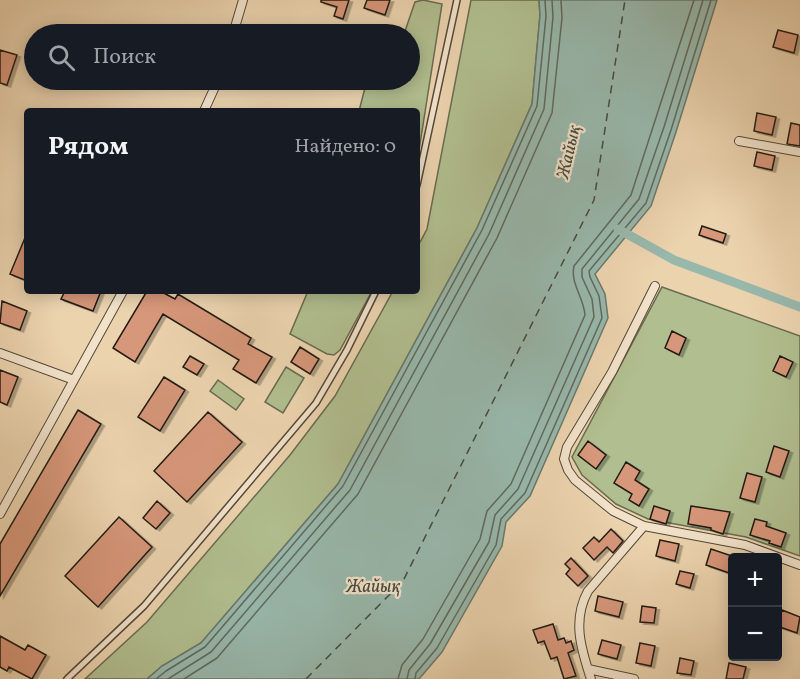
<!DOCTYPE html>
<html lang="ru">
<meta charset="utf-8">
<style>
:root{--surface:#171b24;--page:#20242c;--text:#f1f3f6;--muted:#9ea1a6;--line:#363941}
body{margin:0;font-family:Vollkorn,serif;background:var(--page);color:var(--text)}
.controls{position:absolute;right:18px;bottom:18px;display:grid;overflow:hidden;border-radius:6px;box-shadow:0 3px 15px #0003}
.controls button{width:54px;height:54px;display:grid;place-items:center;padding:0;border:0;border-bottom:2px solid var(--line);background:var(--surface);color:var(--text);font:30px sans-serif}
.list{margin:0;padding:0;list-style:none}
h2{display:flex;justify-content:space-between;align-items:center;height:78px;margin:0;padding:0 24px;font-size:26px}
h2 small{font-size:20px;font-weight:400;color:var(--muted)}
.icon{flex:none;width:33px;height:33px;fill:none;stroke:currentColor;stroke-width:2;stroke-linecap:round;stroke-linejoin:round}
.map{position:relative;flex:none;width:800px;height:679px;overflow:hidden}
.search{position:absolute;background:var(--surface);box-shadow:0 3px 15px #0003;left:24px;top:24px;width:396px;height:66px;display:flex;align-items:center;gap:15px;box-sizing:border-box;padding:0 21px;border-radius:33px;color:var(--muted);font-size:22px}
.panel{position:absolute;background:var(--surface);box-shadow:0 3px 15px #0003;left:24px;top:108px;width:396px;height:186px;border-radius:6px}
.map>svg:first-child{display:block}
</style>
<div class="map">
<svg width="800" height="679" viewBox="0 0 800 679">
<defs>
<filter id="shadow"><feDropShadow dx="3.5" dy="2" stdDeviation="0" flood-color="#0004"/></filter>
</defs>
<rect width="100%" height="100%" fill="#ebd3ae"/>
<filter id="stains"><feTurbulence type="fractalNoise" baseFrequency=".00333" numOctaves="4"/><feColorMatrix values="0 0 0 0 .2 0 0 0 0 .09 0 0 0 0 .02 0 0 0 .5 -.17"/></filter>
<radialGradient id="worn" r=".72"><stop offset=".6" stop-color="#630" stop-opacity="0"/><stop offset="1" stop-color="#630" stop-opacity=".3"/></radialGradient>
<path fill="#b1be8f" stroke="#6a6c50" stroke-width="1.5" d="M423,0L442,4L417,163V111H359L367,80H410V34H404L415,2Z
M471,0H539L540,15L532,104L477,228L338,484L201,643L162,666L147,679H85L147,622L290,455L335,396L393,291H417V248L427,229Z
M662,287L800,336V556L746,537L648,519L616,504L582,475L572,457Z
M308,291H372L340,350L334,355L327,354L290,334Z
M286,367L304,378L283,413L265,402Z
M218,380L244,399L236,410L210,391Z"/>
<path fill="#98b8ac" stroke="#69796e" stroke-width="1.5" d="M539,0H717L676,132L651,206L595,274L605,294L608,318L530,496L506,522L502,546L442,652L419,679H147L162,666L201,643L338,484L477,228L532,104L540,15Z"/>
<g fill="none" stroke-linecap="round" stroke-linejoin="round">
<path stroke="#5e6a5f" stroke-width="1.5" d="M156,679L166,671L205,647L343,486L482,230L537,106L546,16L545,0
M168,679L211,652L350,490L489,234L544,109L553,17L552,0
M184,679L217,658L358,494L497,238L552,113L562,18L561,0
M398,679L402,665L423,639L480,539L487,511L511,484L585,315C584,298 570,283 574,266L631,195L694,0
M407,679L409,670L430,644L489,542L495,515L518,489L594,317L592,299L582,277V269L639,199L664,127L703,0
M415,679L416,673L437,648L496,545L501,519L525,493L602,318L599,296L590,277L589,271L646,203L671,130L711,0"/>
<path stroke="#98b8ac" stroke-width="9" d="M618,229L674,260L800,307"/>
<path stroke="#464a40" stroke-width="1.5" stroke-dasharray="8 6" stroke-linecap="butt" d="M306,679L403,581L594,200L625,0"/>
</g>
<path fill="#d7977a" stroke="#231b12" stroke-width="1.5" filter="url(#shadow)" d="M321,0H349L343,19L334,16L337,7L321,2Z
M367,0H390L385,15L364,8Z
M778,30L798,35L794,53L773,47Z
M0,50L17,55L7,85L0,83Z
M757,113L776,117L772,135L754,131Z
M791,123L800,125V146L787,144Z
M757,152L775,156L772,170L754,166Z
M702,226L726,234L723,243L699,235Z
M27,233V281L10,274Z
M65,291H101L93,311L61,299Z
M147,291H160L175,299L178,294L251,338L248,344L272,357L256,383L233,369L239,360L163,314L135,362L113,348Z
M2,301L27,311L20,330L0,323Z
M672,331L686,338L679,355L665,348Z
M300,347L319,359L310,374L291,362Z
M190,356L204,364L197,375L183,367Z
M780,356L793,362L786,377L773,371Z
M0,370L18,377L7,405L0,402Z
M164,377L185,390L160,431L138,417Z
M78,410L101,424L0,596V544Z
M208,412L242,442L187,502L154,471Z
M588,441L606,455L596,469L578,455Z
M774,446L789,451L780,477L766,472Z
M626,462L640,471L635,480L649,489L639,506L629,500L632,494L614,483Z
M747,473L762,477L755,502L740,498Z
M157,501L170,513L156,529L143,518Z
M654,506L670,511L666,524L650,519Z
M691,506L730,512L723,534L711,530V528L688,524Z
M119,517L152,547L98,607L65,576Z
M755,519L767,522L766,526L786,533L781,547L769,543L770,541L750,535Z
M611,529L623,541L613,553L607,547L594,560L583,548L594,537L599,542Z
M660,540L679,544L675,561L656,556Z
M711,549L732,556V574L706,565Z
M571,558L588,576L578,586L566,574L570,569L565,564Z
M680,571L694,574L690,588L676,584Z
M598,596L623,602L619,617L595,611Z
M642,606L656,608L654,623L640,622Z
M782,610L800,617L797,633L777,626Z
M553,624L558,640L564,638L566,643L571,641L574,650L568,653L576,676L564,679L557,657L551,659L544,641L538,643L533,630Z
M0,636L25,650L28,645L46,655L32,679L9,667L7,671L0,667Z
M602,640L621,645L617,659L598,654Z
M640,643L655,646L651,666L636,663Z
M680,658L694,661L691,675L677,673Z
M729,663L746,667L743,679H726Z"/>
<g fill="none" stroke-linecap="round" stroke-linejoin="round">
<g stroke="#554939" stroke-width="8">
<path id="pedestrian" d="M417,185L457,0
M67,679L144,606L316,403L347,350L376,291"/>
</g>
<g stroke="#554939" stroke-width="10">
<path id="minor" d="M233,34L243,0
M204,111L218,80
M739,141L800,152
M655,286L612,372L567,447L564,459L568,470L575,480L613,511L644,526L745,545L800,565
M0,353L74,380
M0,514L123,291
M588,669L634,679
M591,679C581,649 572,620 588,591L644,526"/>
</g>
<use href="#pedestrian" stroke="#f2e2ca" stroke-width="5"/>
<use href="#minor" stroke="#f2e2ca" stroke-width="8"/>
</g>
<g text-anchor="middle" stroke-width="4.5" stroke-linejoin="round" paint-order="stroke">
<g font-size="18" font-style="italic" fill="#464a40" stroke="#f2e2ca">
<text transform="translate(568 152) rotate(-77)" y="6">Жайық</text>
<text x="373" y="592">Жайық</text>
</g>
</g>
<rect width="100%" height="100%" filter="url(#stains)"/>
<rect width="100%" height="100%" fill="url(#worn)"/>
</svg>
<div class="controls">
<button>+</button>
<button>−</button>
</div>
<div class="search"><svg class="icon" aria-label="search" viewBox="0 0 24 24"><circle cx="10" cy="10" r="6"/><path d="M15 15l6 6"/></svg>Поиск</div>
<section class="panel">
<h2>Рядом<small>Найдено: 0</small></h2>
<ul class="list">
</ul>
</section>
</div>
